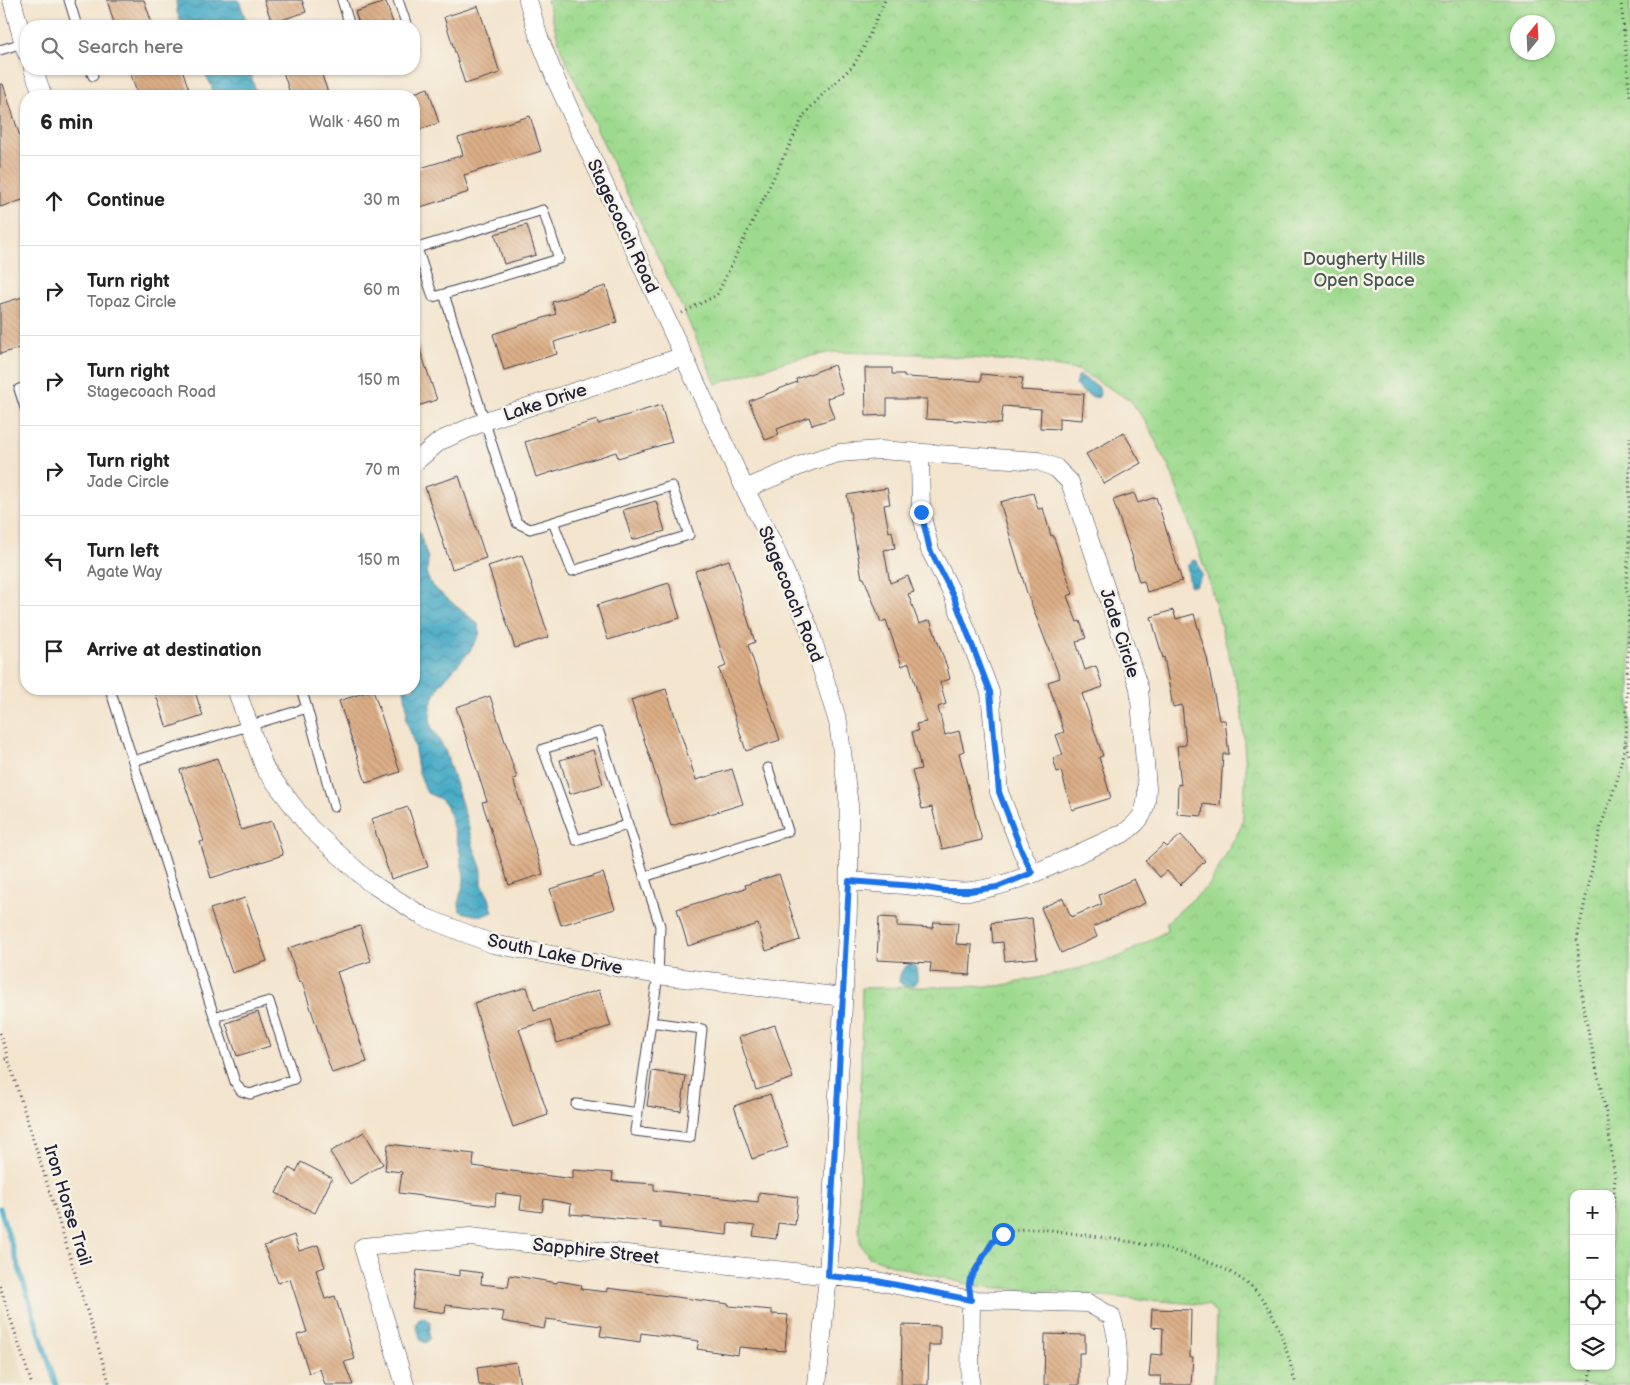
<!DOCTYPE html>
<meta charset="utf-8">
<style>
:root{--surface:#fff;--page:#f2f2f2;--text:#222;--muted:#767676;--line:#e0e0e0}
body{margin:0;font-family:"Balsamiq Sans",sans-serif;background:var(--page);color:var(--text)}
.controls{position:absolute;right:15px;bottom:15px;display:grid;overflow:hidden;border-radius:10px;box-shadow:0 1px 4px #0004}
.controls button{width:45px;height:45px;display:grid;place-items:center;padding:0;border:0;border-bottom:1px solid var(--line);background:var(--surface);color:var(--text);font:25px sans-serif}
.compass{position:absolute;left:1510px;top:15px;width:45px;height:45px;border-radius:50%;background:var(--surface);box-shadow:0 1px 4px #0004;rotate:18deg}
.stop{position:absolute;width:15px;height:15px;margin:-11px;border:4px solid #1a73e8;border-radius:50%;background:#fff}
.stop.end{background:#1a73e8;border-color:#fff;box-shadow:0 1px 5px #0008}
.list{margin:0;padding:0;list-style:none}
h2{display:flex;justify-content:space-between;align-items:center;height:65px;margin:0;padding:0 20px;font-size:21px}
h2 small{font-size:16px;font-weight:400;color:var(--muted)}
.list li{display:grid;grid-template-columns:32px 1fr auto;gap:15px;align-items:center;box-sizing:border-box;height:90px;padding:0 20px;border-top:1px solid var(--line)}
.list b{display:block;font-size:19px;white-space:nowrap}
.list p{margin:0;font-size:16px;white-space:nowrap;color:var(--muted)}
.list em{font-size:16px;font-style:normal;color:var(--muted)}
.icon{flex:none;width:28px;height:28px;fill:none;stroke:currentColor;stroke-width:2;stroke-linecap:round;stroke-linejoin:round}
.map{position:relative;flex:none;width:1630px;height:1385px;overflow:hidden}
.search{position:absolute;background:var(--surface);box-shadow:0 1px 4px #0004;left:20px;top:20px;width:400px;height:55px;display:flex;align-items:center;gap:12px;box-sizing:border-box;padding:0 18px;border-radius:20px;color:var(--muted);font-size:19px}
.panel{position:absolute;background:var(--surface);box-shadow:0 1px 4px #0004;left:20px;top:90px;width:400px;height:605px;border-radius:20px}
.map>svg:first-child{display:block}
</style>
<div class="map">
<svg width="1630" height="1385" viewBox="0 0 1630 1385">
<defs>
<pattern id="park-crowns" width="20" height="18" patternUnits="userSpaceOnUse" patternTransform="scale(1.25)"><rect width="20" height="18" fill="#9eda8e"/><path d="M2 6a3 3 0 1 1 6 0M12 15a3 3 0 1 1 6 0" fill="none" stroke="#88bb7b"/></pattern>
<pattern id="water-waves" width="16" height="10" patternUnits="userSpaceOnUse" patternTransform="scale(1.25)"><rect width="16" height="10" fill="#46aac6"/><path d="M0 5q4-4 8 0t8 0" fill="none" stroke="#3a8aa2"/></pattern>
<pattern id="building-back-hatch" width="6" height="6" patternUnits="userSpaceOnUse" patternTransform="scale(1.25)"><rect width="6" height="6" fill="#dbae86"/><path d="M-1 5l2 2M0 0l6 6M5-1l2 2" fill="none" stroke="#bc9575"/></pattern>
</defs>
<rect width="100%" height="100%" fill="#f7f3e8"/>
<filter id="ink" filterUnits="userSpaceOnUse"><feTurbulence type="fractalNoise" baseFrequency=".02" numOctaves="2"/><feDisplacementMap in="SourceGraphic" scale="10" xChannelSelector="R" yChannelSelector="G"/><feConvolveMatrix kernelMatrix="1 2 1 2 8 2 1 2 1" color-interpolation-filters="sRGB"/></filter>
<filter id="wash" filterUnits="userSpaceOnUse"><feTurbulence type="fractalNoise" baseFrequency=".0096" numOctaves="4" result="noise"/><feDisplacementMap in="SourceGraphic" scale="20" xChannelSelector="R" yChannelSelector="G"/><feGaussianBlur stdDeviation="1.12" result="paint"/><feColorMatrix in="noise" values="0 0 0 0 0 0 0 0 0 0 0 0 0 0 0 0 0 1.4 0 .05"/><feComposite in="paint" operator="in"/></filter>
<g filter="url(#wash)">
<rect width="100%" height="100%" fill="#f3e4cd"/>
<path fill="#e6daba" d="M0,1302L26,1385H0Z"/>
<path fill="url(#park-crowns)" stroke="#607e64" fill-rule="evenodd" d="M547,0H1630V1385H1214L1216,1314L1209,1305L977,1286L905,1269L869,1257L860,1243L859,1227L862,988L999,986L1066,972L1119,957L1167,931L1166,923L1210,884L1242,825L1246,772L1241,701L1209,581L1172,474L1146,422L1130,400L1078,370L1035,363L920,354L832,352L787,361L716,384L683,309L616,171L561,49ZM1518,22H1548V52H1518ZM1574,1194H1611V1366H1574Z"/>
<path fill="url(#water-waves)" stroke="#346680" d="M176,0H239L248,26H182L177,12Z
M203,69H252V79L258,96H212V87Z
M1078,376H1081L1099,387L1100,394L1098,398C1090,397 1081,391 1075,385Z
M414,526L419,532L428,558L427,576L432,586L478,624L480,634L470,651L439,686L431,704L430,719L432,728L445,750L467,821L473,845L482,870V884L489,898L493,912C480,918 472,915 460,911C456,894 465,890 464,876C463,868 460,864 461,856L447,806L440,799L427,793L418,770L414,744L406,719L407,710L404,689H414Z
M1193,560L1197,561L1202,575L1195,586H1190L1187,566Z
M911,964L917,967C916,981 922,986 904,986L899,982C899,974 903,966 911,964Z
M424,1317L431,1322L429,1334L430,1339L426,1343L421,1341L416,1324L420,1318Z"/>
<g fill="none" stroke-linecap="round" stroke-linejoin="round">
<path stroke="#46aac6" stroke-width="5" d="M0,1208L56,1385"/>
</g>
<g id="blocks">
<path fill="url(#building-back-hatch)" d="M107,0H144L153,26H115Z
M264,0H302L306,12L272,23Z
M386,2L394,26H360L355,12Z
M478,6L500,73L465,84L444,17Z
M129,69H182L191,96H138Z
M282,69H320L329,96H291Z
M0,84H3L26,155V199L0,207Z
M428,88L439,123L414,131V93Z
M530,116L541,151L464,175L469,192L414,209V170L463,155L458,138Z
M527,225L536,255L504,264L495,234Z
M606,286L617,322L554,342L557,354L504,370L493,334L556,314L552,302Z
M26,296V346L0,354V304Z
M414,338H416L437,400L414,407Z
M834,365L843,393L827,398L834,418L812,425L809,417L777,429L779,435L765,440L749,401L797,382L796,379Z
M865,368H892V374H904V377L981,381V374L1023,378L1021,390L1084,394L1082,420L1059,418V429L1040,428L1041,409L1003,406L1001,424L958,420V421L926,419L927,399H887V415L866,416Z
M661,405L672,442L618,458L616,452L536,477L525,442L597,420L598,424Z
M1124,433L1141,463L1104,484L1086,454Z
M459,476L486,558L452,569L425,487Z
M887,488L890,504L884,505L889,532L892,531L895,548L884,550L890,583L908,576L914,592L908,594L919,624L930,620L947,667L950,679L940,682L946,704L938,707L945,735L959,731L964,751L959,753L982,840L942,849L932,807L922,809L912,771L921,769L912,732L918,731L916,724L926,722L909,663L902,666L886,620L881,622L864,578H862L847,495Z
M1033,493L1038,509L1043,508L1051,536L1053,535L1073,594L1067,596L1077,622L1080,621L1086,638L1076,642L1085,670L1096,666L1103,687L1082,694L1103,756L1099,757L1111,798L1072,810L1061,771L1057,772L1053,758L1063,755L1056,735L1064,732L1048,682L1060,678L1027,593L1000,502Z
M1134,493L1138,503L1156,497L1182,581L1147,592L1144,581L1139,582L1132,558H1133L1113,500Z
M656,501L665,531L632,540L623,510Z
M522,555L549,637L515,648L488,566Z
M729,560L755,642L748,645L780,740L746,751L719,669L726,666L695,571Z
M669,583L680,618L608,640L597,605Z
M1173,610L1176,619L1194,614L1207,658L1219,720H1225L1229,754H1223L1220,806L1203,804L1202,816L1177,814L1178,784L1181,785L1177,746L1186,745L1182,705L1173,707L1164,657L1163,658L1151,617Z
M154,689H194L203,716L167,728Z
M666,689L696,780L732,769L743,804L671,826L660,791H661L631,700Z
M373,690L400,772L366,783L339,701Z
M490,696L517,778L513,779L543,874L509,885L482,802L487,801L456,707Z
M593,750L603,784L570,794L560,760Z
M217,758L241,830L272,821L283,855L211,878L200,842L204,841L180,770Z
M408,807L428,867L391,879L371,819Z
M1181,835L1205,861L1180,885L1167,871L1160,877L1145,861L1164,844L1167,847Z
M603,873L615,909L561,925L550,889Z
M779,874L800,940L766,951L758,924L688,946L677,909L746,888L745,885Z
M1134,879L1145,903L1093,927L1097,937L1061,953L1041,908L1063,898L1071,917L1102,904L1099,895Z
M245,898L267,961L232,973L210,909Z
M879,917L897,918V926L933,928L934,922L958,923L956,944L972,945L970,975L930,972L931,963L877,960Z
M1032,918L1037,958L1005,961L1003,942L993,943L991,923Z
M360,926L371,961L337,972L367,1062L332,1073L302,982L299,983L288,948Z
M527,987L534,1010L599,990L611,1026L557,1043L550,1020L519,1029L548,1115L513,1127L491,1063L474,1003Z
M258,1012L270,1046L237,1056L226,1023Z
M775,1025L793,1078L756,1090L739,1037Z
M652,1071L686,1076L681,1111L647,1106Z
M770,1094L788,1147L752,1159L734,1106Z
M364,1132L383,1164L350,1184L330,1152Z
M388,1144L474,1154L473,1166L573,1179V1170L613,1173L612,1181L654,1184V1190L758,1202L759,1192L798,1197L795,1225L778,1223L776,1239L753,1236L755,1226L728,1223L727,1235L660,1228V1222L570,1214L571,1204L544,1199L542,1212L520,1209L522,1196L496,1193L495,1206L399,1193L402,1172L385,1170Z
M301,1162L332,1178L315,1213L276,1193L289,1168L296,1172Z
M294,1235L299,1251L318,1245L325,1267L316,1270L325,1299L335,1296L355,1359L344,1362L353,1385H325L320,1369L309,1373L297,1335L307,1332L290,1279L278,1283L264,1246Z
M417,1270L460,1276V1270L482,1273L481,1284L508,1287L510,1275L557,1283L558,1281L582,1285L581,1289L607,1292V1288L729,1304V1306L772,1310V1314L788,1315L785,1351L739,1347L738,1355L697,1349L699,1341L641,1333L640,1342L600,1336L602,1326L546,1319L544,1329L502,1321L504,1312L446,1305L445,1313L412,1308Z
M1152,1309L1191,1310L1190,1357H1193L1191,1385H1160L1161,1376H1149L1151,1354L1162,1355L1163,1328L1151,1327Z
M902,1325L940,1326V1345H929L928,1385H901Z
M1045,1334L1085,1335V1353H1079V1385H1044Z
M516,1362L520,1385H479L477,1368Z"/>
</g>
</g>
<g filter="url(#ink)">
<use href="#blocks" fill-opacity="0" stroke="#413f51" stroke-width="1"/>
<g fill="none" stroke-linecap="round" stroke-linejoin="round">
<g stroke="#413f51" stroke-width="11">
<path id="lane" d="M69,0L77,26
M342,0L350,26
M398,0L407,26
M414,47L415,51H414
M0,50L26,42
M90,69L93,76
M444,294L559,259L543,210L417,248L433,297L444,294L517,523L530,529L672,486L689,535L572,571L553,522
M26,387L19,389L26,411
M110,689C152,820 193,951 235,1082L241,1091L250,1094L294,1079L269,1001L214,1017
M301,689L307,708L334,807
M133,761L307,708
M627,825L576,840L543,749L599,732L660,926L658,975L635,1131L690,1138L702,1029L651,1022
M644,877L788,831L768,768
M576,1104L638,1113"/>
</g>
<g stroke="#413f51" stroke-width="19">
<path id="street" d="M12,0L26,52
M528,0L538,35L556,80L745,489L773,544L809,628L838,722L849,805V881L847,933L828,1276L817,1385
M33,69L43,96
M920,454L921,512L930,550L953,595L990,692L999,792L1022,851L1032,873
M414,463L440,441L485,421L684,356
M745,489L809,462L839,453L880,450L1038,461L1056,468L1070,482L1139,688L1147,788C1147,811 1142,821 1122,834C1077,853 1020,885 972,891C953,893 934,888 915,886C893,884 871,883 849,881
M236,689L265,769L310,828L369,882L424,917L493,944L658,975L843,997
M405,1385L363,1247L470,1237L877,1281L971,1300L1088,1303L1111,1316C1120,1340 1118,1359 1116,1385
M970,1385L971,1300"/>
</g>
<path stroke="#413f51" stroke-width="3" stroke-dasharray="1 4" stroke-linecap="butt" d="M1621,0L1630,96
M682,313L717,295L804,115L824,93L853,66L863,49L885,0
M1626,744L1630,758
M0,1033L110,1385
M0,1061L8,1058
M1611,1237L1615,1177L1606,1112L1583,1007L1577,939L1601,826L1617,781L1626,739L1629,597L1626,589L1629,548L1630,437
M969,1284C971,1276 977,1267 981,1260C998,1228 1018,1227 1051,1230C1112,1240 1225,1247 1263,1300C1281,1325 1288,1355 1296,1385
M0,1286L32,1385
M1589,1385L1592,1366"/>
<use href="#lane" stroke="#fff" stroke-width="9"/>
<use href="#street" stroke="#fff" stroke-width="18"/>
</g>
</g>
<g fill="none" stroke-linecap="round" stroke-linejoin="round" filter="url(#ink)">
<path stroke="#1a73e8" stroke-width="6" d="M921,512L930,550L953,595L990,692L999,792L1022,852L1032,873L997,887L970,891H945L915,886L849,881L828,1276L877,1281L971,1300L969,1286L970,1279L993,1241L1003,1234"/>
</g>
<g text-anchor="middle" stroke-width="5" stroke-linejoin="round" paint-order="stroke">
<g font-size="18" fill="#22223b" stroke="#f7f3e8">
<text transform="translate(623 226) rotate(65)" y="6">Stagecoach Road</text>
<text transform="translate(545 402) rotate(-18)" y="6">Lake Drive</text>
<text transform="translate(791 594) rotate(68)" y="6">Stagecoach Road</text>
<text transform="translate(1120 633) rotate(72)" y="6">Jade Circle</text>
<text transform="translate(555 954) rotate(12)" y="6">South Lake Drive</text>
<text transform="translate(68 1205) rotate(73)" y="6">Iron Horse Trail</text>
<text transform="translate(596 1251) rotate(6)" y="6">Sapphire Street</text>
</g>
<g font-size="18" fill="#475954" stroke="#f7f3e8">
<text x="1364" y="265">Dougherty Hills<tspan x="1364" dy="21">Open Space</tspan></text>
</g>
</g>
</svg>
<div class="controls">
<button>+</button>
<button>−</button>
<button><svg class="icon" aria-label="locate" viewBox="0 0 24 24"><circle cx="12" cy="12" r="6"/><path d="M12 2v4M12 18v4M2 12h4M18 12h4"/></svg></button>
<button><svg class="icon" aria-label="layers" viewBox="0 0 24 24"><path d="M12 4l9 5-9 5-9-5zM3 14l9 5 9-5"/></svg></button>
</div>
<svg class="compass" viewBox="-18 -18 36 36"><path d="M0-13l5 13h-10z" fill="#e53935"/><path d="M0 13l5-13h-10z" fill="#767676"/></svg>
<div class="stop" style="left:1003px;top:1234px"></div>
<div class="stop end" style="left:921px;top:512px"></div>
<div class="search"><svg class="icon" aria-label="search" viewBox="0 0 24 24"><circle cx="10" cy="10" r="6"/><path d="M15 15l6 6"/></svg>Search here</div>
<section class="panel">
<h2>6 min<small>Walk · 460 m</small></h2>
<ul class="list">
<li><svg class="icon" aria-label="ahead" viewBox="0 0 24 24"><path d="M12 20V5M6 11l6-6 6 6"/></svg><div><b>Continue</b></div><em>30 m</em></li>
<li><svg class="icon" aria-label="right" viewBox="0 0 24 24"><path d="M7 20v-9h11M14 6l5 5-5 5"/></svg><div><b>Turn right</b><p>Topaz Circle</p></div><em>60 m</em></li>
<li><svg class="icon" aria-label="right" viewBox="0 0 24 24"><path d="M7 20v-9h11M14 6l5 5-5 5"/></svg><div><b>Turn right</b><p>Stagecoach Road</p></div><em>150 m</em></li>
<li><svg class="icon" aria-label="right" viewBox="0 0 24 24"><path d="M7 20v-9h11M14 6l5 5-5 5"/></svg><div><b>Turn right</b><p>Jade Circle</p></div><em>70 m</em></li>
<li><svg class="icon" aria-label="left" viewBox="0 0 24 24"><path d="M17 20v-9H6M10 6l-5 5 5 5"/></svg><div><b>Turn left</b><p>Agate Way</p></div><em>150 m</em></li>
<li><svg class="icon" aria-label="arrive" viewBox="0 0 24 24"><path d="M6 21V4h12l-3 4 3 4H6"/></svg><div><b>Arrive at destination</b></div></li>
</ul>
</section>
</div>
